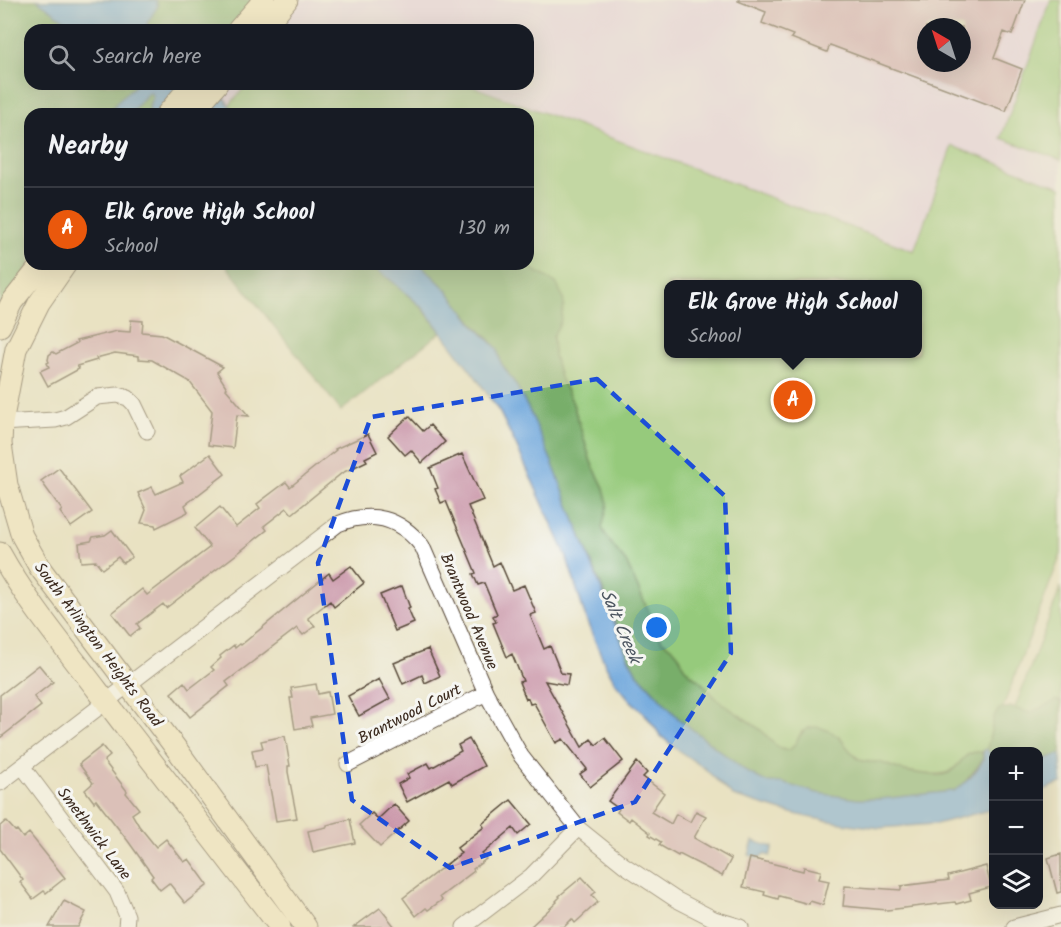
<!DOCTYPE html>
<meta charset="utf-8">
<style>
:root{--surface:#171b24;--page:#242831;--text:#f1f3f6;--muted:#9ea1a6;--line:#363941;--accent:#ea580c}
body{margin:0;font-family:Kalam,sans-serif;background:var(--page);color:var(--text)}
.controls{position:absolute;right:18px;bottom:18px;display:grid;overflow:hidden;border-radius:12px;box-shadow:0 6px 24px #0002}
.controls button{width:54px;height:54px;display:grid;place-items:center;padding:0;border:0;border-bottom:2px solid var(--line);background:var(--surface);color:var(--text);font:30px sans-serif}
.compass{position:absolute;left:917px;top:18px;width:54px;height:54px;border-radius:50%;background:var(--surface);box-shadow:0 6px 24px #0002;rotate:321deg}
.you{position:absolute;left:657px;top:628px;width:21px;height:21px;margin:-15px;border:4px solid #fff;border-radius:50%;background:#1a73e8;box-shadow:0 0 0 9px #1a73e833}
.badge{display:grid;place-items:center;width:39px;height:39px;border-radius:50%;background:var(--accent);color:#fff;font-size:20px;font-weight:700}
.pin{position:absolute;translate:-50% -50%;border:3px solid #fff;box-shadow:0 2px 6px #0006}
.popup{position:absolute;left:664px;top:280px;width:258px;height:78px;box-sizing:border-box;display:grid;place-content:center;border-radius:12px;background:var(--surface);filter:drop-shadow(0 2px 4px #0005);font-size:20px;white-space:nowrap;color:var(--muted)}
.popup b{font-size:22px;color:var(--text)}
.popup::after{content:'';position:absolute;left:50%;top:100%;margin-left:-12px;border:12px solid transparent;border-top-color:var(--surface)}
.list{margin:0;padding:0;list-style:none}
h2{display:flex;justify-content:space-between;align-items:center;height:78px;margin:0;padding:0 24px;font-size:26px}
h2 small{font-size:20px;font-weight:400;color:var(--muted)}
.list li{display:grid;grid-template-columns:39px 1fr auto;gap:18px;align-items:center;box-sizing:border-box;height:84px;padding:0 24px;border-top:2px solid var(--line)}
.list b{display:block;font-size:22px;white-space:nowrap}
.list p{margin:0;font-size:20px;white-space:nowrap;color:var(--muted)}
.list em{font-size:20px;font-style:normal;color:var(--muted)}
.icon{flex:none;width:33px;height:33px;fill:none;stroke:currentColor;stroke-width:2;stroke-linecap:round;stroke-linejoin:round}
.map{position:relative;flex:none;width:1061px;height:927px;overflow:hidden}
.search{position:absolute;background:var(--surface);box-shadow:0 6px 24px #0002;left:24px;top:24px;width:510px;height:66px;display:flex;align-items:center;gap:15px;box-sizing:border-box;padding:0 21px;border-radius:18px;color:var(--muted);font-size:22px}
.panel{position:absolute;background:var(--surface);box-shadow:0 6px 24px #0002;left:24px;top:108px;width:510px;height:162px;border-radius:18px}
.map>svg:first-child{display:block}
</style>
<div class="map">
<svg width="1061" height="927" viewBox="0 0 1061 927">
<rect width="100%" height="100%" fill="#f6f6f2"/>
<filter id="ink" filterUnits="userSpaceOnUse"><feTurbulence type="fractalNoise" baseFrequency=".0167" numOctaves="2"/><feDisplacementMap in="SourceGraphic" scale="12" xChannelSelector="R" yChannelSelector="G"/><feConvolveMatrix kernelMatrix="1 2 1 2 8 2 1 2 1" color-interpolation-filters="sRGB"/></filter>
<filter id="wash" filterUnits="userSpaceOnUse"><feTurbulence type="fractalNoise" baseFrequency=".008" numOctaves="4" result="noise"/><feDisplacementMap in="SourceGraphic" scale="24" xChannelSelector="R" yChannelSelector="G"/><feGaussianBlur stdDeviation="1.35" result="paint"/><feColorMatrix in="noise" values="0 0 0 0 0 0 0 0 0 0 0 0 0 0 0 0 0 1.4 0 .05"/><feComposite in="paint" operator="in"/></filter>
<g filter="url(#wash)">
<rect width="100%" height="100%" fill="#e9e2c2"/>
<path fill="#e8d2ee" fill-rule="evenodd" d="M299,0H1061V554L984,750L983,758L604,592L552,462L447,290L420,264H528V114H234L222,93L229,84H528V30H274ZM926,27H962V63H926ZM668,284H918V354H668Z"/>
<path fill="#96ca7b" stroke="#687a4c" stroke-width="1.5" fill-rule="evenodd" d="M1051,0H1061V160L1001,138Z
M247,84H466L914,251L952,146L1061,187V554L987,749L982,752C961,750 963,766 948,772C935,777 906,772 893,767C888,766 884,763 879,762C873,761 866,763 861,760C851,755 845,745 839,736L802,731L795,744L791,749L784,750L774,744L764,733L747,720L717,700L704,685L685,669L680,657L673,649L662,641L626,562L609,541L602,528L604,488L591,462L572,401L560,378L554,355L553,336L560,323L526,266L524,264H528V114H234L229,106ZM668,284H918V354H668Z
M1061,587V744L1003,739Z"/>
<path fill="#78ae6b" stroke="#5a6c44" stroke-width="1.5" d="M0,0H37L79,30H30V84H136C131,91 123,95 117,102C113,106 112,110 107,114H30V264L0,326Z
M156,0H264L238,30H149L147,23L157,6Z
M148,93H151L154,98L150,103L149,110L152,114H129Z
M225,264H369L392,281L422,308L441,332L341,411Z
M420,264H524L556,283L563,297L564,306L560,323L553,336L554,355L560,378L572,401L591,462L604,488L608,504L602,528L609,541L626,562L662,641C668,645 675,649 679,656C682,660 682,665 685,668C689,674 697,679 702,683C708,688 712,695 718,700C732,712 749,720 763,732C769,738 774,747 784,750C800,754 795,716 827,730C843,736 847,751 860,760C866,763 872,762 878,762C884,763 890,767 895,768C906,772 929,776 941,775C961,773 959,750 982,752L983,758L979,765L960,788L953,791L881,799H857L817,793L782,783L766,782L747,772L679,719L636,672L627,655L604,592L532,416L516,385L501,363L499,355L492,342L475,325L447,290Z
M1056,700L1061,702V754L1039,761L1038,752H994L993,759L987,749L994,717L999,709L1011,707L1030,713C1040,706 1045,709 1056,700Z"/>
<path fill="#6ba4db" stroke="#53677c" stroke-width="1.5" d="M37,0H156L158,6L147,23L149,30H79Z
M136,84H217L234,114H182C172,112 162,114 152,114L149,110L150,103L153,98L151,93H148L130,114H108C112,110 114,106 117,102C123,95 131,91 136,84Z
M369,264H420L447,290L475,326L497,348L501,363L516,385L532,416L552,462L627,655L636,672L679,719L747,772L766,782L782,783L817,793L857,799H881L953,791C962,787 980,769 983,759C983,756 983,753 984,750L987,749L993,759V809L936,824L906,826L880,828L848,824L812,818L782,811L733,796L703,767L680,752L661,736L645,714L630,700L615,682L605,664L587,622L566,555L516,445L499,411L475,376L423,308L392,281Z
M1061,754V783L1039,792V761Z
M753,841L773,847L770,856L764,854L759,858L749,855Z"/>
<g id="blocks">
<path fill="#cb98aa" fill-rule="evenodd" d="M738,0H1025L1012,35L1004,32L994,58L1022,69L1006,111L830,45L827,52L791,38L793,35L762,23L766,12L738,1ZM926,27H962V63H926Z
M131,320L143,321L142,332L162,334L223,367L217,372L227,388L226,389L249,416L237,415L233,448L208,445L212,411L189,381L152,360L139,359V356L115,353L96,358L97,360L77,366L79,369L48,386L40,371L49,367L47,363L49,362L48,360L49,355L53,352L56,354L77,343L76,341L117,331L130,332Z
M409,416L423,431L430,425L445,442L422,463L411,450L405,455L388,436Z
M368,434L377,452L365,458L367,461L342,473L292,514L287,508L264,526L267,530L238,553L166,608L163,604L137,624L140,628L130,636L112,613L142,589L147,595L210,547L195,528L220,507L236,527L260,508L257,504L286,482L290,487L336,450L335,449Z
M210,454L225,474L185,505L188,512L156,528L155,525L141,523L146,510L138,493L152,487L156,494L183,482L180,476Z
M462,454L483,500L468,506L493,566L500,562L512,590L524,585L536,613L530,615L544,649L550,646L561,673L569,674L567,685L545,681L582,747L591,739L596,745L605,738L623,761L590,787L580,774L587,769L563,739L556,743L534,703L530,704L528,698L526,699L519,682L523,681L512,654L507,657L493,623L496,622L493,616L497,614L484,583L478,585L473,574L476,573L446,501L441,503L435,489L438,488L430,468Z
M59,468L92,512L71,527L60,512L62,510L41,481Z
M112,530L132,557L123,563L118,557L102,569L96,561L81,562L79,543L91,541L93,537L105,535Z
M351,566L364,583L334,607L330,601L308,618L315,626L303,635L297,628L226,682L229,686L190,717L171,693L184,682L189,689L214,670L211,667L221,658L220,656L234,645L235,648L240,644L241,645L329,573L333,579Z
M402,586L410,608L408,609L414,623L395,631L380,595Z
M428,649L440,676L425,683L422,675L403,684L394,663Z
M39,665L53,682L34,697L41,706L0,738V695Z
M379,679L390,699L359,716L348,696Z
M316,684L318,694L328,692L332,714L310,718L312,726L295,729L290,698H293L291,688Z
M285,736L290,766H288V772L297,818L276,821L266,765L255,767L252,750L263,748L261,741Z
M469,739L484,766L452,784L449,779L407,802L398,784L409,778L407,774L428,763L431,768L461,751L458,745Z
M102,746L110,756L104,761L127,791L126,793L139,809L132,814L139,826L156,847L166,839L184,862L189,859L208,885L185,903L169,883L160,890L151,878L153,876L128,841L96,800L94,802L85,790L93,783L79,764Z
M637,762L647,773L643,777L664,793L651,812L671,824L676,814L690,822L696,811L706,816L694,838L731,859L722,876L679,854L678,856L659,845L661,842L649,835L650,833L631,818L629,821L617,812L619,809L608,801Z
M511,800L531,824L518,835L513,828L482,854L486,859L473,869L474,871L440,897L442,900L428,910L426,908L416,916L403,898L461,853L457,848L484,827L482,824Z
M394,804L409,821L380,847L359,825L372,813L378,819Z
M350,819L355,843L313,852L308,831L327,827V825Z
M6,821L15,831L17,830L23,838L29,833L65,878L46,893L44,891L33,899L20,882L23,880L0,849V826Z
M1061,854V892L1057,893L1048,858Z
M750,858L803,871L804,867L821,871L819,879L829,881L823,905L810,901L809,904L779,896L778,899L764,895L765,892L743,887Z
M986,866L991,887L969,893L971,900L956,904L955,902L887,910L843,906L845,886L901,890V886L949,880L948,876Z
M582,877L596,892L592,895L598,902L575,923L572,919L564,927H530L557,902L556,901L560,897L559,896Z
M64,901L86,912L78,927H49Z
M380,908L395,927H354Z"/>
</g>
</g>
<g filter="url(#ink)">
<use href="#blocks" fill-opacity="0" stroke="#554637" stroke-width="1.5"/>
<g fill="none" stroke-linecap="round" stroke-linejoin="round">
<g stroke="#554637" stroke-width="17">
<path id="minor" d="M0,423L55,420L66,417L97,397L118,395L128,398L134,404L147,431
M348,764L486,693
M22,766L117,892L127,916L126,927
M0,783L338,524C371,510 400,518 422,546L486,693L521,756L578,828L624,865L675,899L714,919L741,927
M464,927L531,876L578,828
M1014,927L1061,915"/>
</g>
<g stroke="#554637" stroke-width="23">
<path id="secondary" d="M238,30L264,0
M262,30L287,0
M167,114L192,84
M191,114L217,84
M66,264L39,303L16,349L2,423L1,444L7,485L22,536L40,568L178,751L306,927
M0,326L12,302L42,264
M0,553C27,602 64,646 98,691C158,770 219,848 280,927"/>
</g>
<use href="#minor" stroke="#fff" stroke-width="15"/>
<use href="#secondary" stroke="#f7e9c3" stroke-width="21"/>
</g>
</g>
<path d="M0 0H1061V927H0ZM597,379L725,496L731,653L635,802L450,868L352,800L318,563L371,417Z" fill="#e9e2c2" fill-opacity=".55" fill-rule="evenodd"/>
<path fill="none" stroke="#1d4ed8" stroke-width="4.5" stroke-dasharray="12 8" stroke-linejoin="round" d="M597,379L725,496L731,653L635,802L450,868L352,800L318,563L371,417Z"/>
<g text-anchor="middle" stroke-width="6" stroke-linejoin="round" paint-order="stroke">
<g font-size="16" fill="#3b2a1e" stroke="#f6f6f2">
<text transform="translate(470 611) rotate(67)" y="6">Brantwood Avenue</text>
<text transform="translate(99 644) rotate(53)" y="6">South Arlington Heights Road</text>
<text transform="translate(409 713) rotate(-27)" y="6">Brantwood Court</text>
<text transform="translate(95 833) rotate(53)" y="6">Smethwick Lane</text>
</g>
<g font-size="18" font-style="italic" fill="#4c5560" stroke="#f6f6f2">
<text transform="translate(621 626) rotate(67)" y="6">Salt Creek</text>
</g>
</g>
</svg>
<div class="controls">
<button>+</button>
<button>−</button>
<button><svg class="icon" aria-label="layers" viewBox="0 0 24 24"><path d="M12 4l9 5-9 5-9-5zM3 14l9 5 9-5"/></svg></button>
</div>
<svg class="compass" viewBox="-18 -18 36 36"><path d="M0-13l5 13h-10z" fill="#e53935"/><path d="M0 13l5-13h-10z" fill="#9ea1a6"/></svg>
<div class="you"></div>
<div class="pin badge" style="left:793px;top:400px">A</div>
<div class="popup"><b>Elk Grove High School</b>School</div>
<div class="search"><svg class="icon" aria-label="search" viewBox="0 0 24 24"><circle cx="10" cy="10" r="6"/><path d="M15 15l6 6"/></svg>Search here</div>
<section class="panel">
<h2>Nearby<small></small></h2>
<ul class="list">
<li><span class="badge">A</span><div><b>Elk Grove High School</b><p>School</p></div><em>130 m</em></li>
</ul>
</section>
</div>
